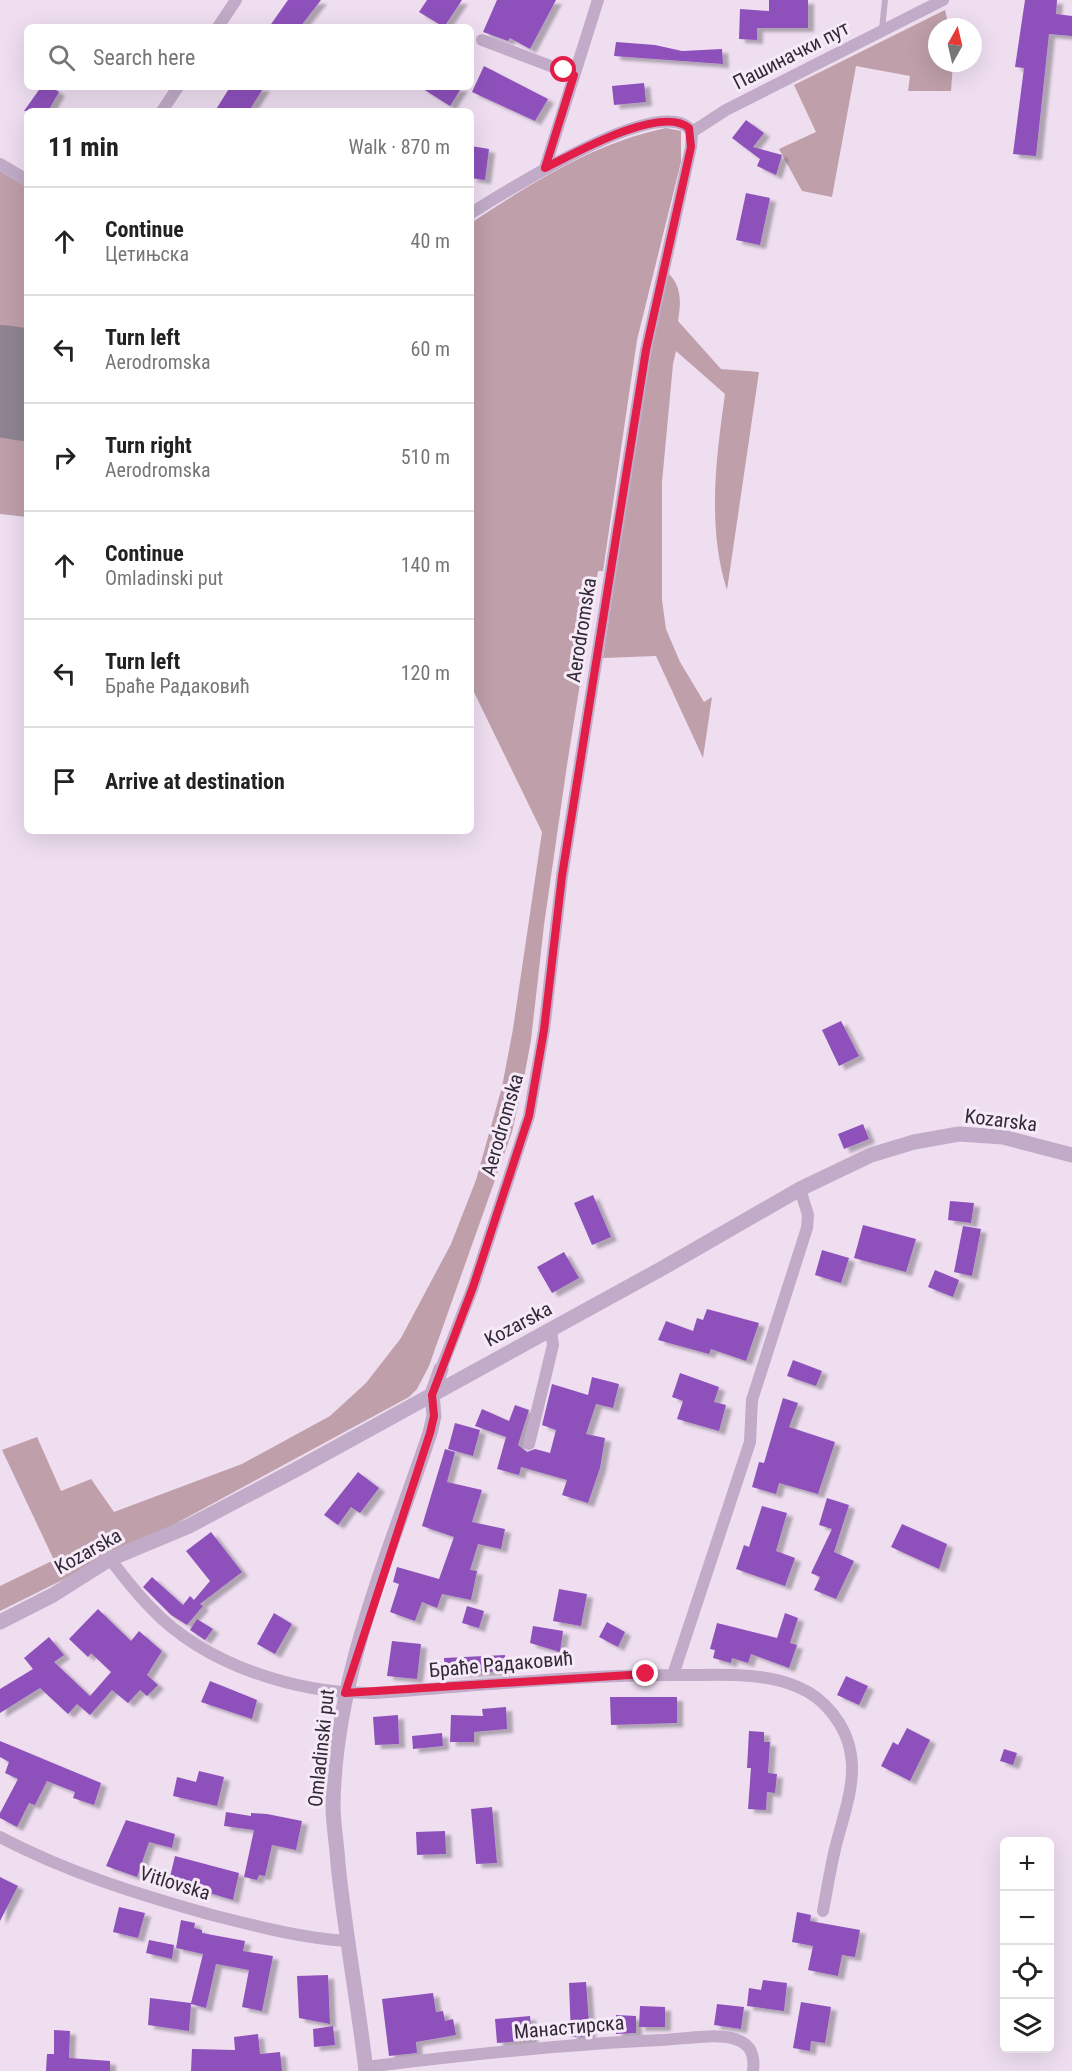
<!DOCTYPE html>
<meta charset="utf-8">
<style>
:root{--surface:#fff;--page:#f2f2f2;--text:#222;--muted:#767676;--line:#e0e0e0}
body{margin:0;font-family:"Roboto Condensed",sans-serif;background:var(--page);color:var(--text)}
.controls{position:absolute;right:18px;bottom:18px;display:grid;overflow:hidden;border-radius:9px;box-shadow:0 6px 24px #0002}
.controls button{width:54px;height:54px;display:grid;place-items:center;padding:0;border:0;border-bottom:2px solid var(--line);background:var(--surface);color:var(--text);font:30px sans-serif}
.compass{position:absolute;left:928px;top:18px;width:54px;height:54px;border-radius:50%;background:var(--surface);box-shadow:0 6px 24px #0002;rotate:8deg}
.stop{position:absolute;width:18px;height:18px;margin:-14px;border:4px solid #e11d48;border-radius:50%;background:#fff}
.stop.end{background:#e11d48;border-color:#fff;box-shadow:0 2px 6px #0008}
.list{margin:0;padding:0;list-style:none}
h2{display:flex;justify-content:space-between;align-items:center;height:78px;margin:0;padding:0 24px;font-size:26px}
h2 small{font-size:20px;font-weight:400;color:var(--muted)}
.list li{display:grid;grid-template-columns:39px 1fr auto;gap:18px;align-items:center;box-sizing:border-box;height:108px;padding:0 24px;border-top:2px solid var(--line)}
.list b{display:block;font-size:22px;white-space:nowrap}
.list p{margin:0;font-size:20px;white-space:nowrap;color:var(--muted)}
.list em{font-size:20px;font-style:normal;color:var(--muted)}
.icon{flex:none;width:33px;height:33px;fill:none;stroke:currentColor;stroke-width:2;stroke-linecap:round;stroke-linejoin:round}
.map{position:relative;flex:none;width:1072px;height:2071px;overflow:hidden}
.search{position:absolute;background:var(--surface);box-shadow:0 6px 24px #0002;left:24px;top:24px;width:450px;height:66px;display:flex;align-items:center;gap:15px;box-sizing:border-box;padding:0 21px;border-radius:9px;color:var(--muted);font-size:22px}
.panel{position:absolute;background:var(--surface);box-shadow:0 6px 24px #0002;left:24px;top:108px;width:450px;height:726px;border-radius:9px}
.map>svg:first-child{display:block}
</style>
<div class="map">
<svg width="1072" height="2071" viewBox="0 0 1072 2071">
<defs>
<filter id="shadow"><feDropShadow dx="6" dy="4" stdDeviation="1.5" flood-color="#0004"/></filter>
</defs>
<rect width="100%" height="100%" fill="#eedef0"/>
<path fill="#be9faa" d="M945,10L949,27H937V63H953L951,91H908L910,76L856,66L832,197L802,191L779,149L816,132L794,85Z
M666,128L681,131V162L637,340L603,571H598L567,765L544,925L531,1040L523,1083L512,1132L429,1366L417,1389L409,1397L175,1524L0,1611V1586L54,1560L2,1450L37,1437L61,1491L91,1479L114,1512L242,1464L330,1416L366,1383L401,1338L451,1244L476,1180L502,1087L513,1029L542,832L471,686V223C532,183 594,143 666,128Z
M0,171L27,187V517L0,514Z
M668,273C682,286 681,303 678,321L721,369L759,372L727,590C707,527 716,458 725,394L676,351L673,364L662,482V600L666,629L680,662L704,702L712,697L703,758L656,656L603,658L649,358Z"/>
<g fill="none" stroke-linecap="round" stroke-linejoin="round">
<path stroke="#908493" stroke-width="112" d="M0,381L27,385"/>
</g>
<path fill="#8e51bc" filter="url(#shadow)" d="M288,0H321L300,27H269Z
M427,0H462L444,27L419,12Z
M497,0H556L530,49L510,38L508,41L483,32Z
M769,0H808V28H757V40L739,39L740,9L769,11Z
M1025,0H1057L1056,14L1072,16V36L1049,34L1036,156L1013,154L1024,68L1015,67Z
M616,42L655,45L682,51L722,49L723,64L614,56Z
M484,66L548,99L535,121L472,92Z
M644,83L646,102L614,105L612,86Z
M41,87H51L59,92L48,111H24Z
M230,87H264L249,111H215Z
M420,87H462L450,106Z
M746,120L764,133L753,147L782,155L776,175L757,166L760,159L732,138Z
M471,146L489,149L485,180L471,178Z
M746,193L770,198L760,245L736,240Z
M841,1021L859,1056L839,1066L822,1030Z
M863,1124L869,1139L844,1149L838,1134Z
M593,1195L611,1237L592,1245L574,1203Z
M950,1201L974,1203L971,1223L948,1220Z
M863,1225L916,1239L906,1272L854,1258Z
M963,1226L981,1229L972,1276L954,1272Z
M822,1250L849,1258L841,1283L815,1275Z
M564,1252L579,1278L552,1293L537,1267Z
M935,1270L959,1280L953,1297L928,1287Z
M707,1309L759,1323L746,1361L711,1349L709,1354L658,1340L666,1321L693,1331L697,1318L703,1320Z
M793,1360L822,1371L816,1386L787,1376Z
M680,1373L719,1387L714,1402L726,1405L719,1431L677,1419L683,1401L672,1397Z
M592,1377L619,1384L613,1408L596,1404L586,1434L605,1438L600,1468L588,1503L562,1495L567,1480L521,1467L519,1475L497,1469L506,1437L475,1426L482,1409L509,1421L515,1405L529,1410L518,1445L527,1452L535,1449L550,1453L556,1430L542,1425L552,1384L588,1395Z
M783,1398L798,1403L789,1427L835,1442L818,1494L779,1483L776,1494L752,1487L759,1462L764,1463Z
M455,1423L480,1430L473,1456L448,1449Z
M445,1449L455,1452L447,1482L482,1490L472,1522L505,1529L501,1549L478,1544L470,1570L477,1571L471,1600L442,1594L437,1608L422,1602L415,1621L390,1612L399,1584L393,1582L397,1567L439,1579L454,1537L422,1526Z
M358,1472L379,1488L360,1513L351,1507L338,1525L324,1515Z
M827,1498L849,1505L834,1552L854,1561L836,1599L814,1590L820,1577L811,1573L832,1529L819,1525Z
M762,1506L787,1513L776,1551L795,1558L785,1586L736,1569L744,1545L749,1547Z
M902,1524L947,1544L939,1569L891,1547Z
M211,1532L242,1572L200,1604L203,1606L187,1625L171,1615L143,1587L152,1577L183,1605L190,1596L194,1600L210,1581L186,1551Z
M559,1589L587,1594L581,1626L553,1621Z
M467,1606L484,1611L479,1628L462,1623Z
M98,1609L131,1641L139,1631L162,1651L147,1675L158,1685L147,1696L140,1690L128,1703L112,1690L90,1715L77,1704L68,1714L40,1688L0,1713V1689L33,1669L24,1658L49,1637L64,1655L54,1662L90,1696L111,1672L91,1653L88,1657L69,1639Z
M274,1613L292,1624L275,1654L257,1644Z
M785,1613L798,1618L790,1643L797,1645L789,1668L751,1654L748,1663L732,1658L731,1663L713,1658L715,1650L710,1649L717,1623L777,1638Z
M197,1619L213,1629L205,1640L190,1630Z
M607,1622L625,1632L618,1647L599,1637Z
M533,1626L563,1631L560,1652L530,1643Z
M392,1641L421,1644L417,1679L387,1676Z
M505,1655L506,1671L445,1674L444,1658Z
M846,1676L868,1686L859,1705L837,1695Z
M210,1681L257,1700L252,1719L201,1702Z
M610,1697H677V1723L611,1725Z
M506,1707L507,1729L474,1732V1742H450L451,1715L483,1716L482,1709Z
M398,1715L399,1744L375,1745L373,1717Z
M907,1728L930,1740L910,1781L881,1766L893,1742L898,1745Z
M749,1731L764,1732V1742H770L768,1773L777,1774L775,1793L767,1792L766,1810L748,1809L751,1768H747Z
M442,1733L443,1746L413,1749L412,1736Z
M0,1741L101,1783L94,1805L73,1798L75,1792L47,1781L35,1805L29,1803L17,1827L0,1818V1813L18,1779L5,1773L9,1762L0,1757Z
M1004,1749L1017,1753L1013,1765L1000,1761Z
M199,1771L224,1777L217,1806L173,1796L177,1777L196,1782Z
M492,1807L497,1863L476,1864L471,1809Z
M226,1812L251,1816V1813L267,1814L302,1821L296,1850L272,1845L265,1876L259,1875L257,1880L244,1877L254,1830L224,1826Z
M126,1820L175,1834L172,1848L149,1842L137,1877L106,1866Z
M445,1831L446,1854L417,1855L416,1832Z
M175,1856L239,1873L233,1900L169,1881Z
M0,1877L18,1886L0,1921Z
M119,1907L145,1913L138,1938L113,1932Z
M797,1912L811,1915L810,1921L860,1930L855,1957L842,1955L838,1976L808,1970L813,1946L792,1942Z
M181,1920L195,1923L194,1928L202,1930V1933L245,1941L243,1951L273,1956L262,2011L242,2007L249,1970L216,1964L206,2008L191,2004L189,2031L148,2025L150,1998L191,2003L203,1954L176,1948Z
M149,1940L174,1945L172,1959L146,1953Z
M328,1975L330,2024L299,2018L297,1976Z
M763,1980L787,1983L784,2011L747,2006L749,1988L761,1990Z
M586,1982L590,2036L571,2037L569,1983Z
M433,1993L436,2012L443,2011L445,2021L453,2019L456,2035L416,2042L417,2053L389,2056L382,1999Z
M801,2002L831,2007L825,2043L811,2041L810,2051L793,2048Z
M717,2004L744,2007L741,2029L714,2025Z
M640,2006L665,2007V2027H639Z
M616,2015L636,2016V2033L616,2034Z
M530,2016L532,2040L497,2043L495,2019Z
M333,2026L335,2045L314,2047L313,2029Z
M54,2030L70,2031L69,2058L110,2061V2071H46L47,2054H54Z
M258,2034L260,2054L280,2052L282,2071H191L192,2049L235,2050L234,2037Z"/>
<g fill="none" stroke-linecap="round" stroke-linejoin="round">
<path stroke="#c1abc8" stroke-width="6" d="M882,29L885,0"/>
<path stroke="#c1abc8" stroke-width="12" d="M218,27L236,0
M482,40L574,75
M162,111L178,87
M692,132L726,110L943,0
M0,164L27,180
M545,168L598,0
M441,1369L473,1287L529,1116L544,1030L562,876L646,350L691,147L692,132C665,88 503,194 471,213
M529,1444L553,1345L551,1331
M110,1559C123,1576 136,1593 151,1608C205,1665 296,1694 373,1693C477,1686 581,1674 686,1675C722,1675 764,1672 798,1687C825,1698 847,1726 851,1755C856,1785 842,1820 835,1849C830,1870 827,1890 823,1911
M673,1675L750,1442L752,1400L807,1228L808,1215L800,1189
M0,1837C66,1872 140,1895 212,1915C256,1926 301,1938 347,1941
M366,2067C464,2055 563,2044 662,2040C684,2039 714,2033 735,2039C751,2044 755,2055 753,2071"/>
<path stroke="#c1abc8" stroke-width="15" d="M0,1622L53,1595L110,1559L189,1526L297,1469L661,1269L800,1189L871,1155L914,1142L959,1134L1003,1137L1072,1155
M366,2071C358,2002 345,1933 338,1864C337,1845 333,1825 333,1805C335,1676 389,1554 430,1433L434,1416L432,1394L441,1369"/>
</g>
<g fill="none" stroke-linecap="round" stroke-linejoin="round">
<path stroke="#e11d48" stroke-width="8" d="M564,70L574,75L545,168C573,154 661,104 689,128L691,147L646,350L562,876L544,1030L529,1116L473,1287L432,1395L434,1416L430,1433L345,1693L646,1674"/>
</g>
<g text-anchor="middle" stroke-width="6" stroke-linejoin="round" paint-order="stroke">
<g font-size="20" fill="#322a36" stroke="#f6eaf8">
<text transform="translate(791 55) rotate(-27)" y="7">Пашиначки пут</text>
<text transform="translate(581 630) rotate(-81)" y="7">Aerodromska</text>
<text transform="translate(1001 1120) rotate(7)" y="7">Kozarska</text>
<text transform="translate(502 1125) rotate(-74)" y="7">Aerodromska</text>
<text transform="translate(518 1324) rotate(-28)" y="7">Kozarska</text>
<text transform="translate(88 1551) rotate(-29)" y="7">Kozarska</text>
<text transform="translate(501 1664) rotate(-5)" y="7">Браће Радаковић</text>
<text transform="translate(321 1748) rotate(-84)" y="7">Omladinski put</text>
<text transform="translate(175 1883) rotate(17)" y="7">Vitlovska</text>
<text transform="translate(569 2027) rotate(-5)" y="7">Манастирска</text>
</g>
</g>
</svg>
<div class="controls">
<button>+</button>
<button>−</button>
<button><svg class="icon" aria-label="locate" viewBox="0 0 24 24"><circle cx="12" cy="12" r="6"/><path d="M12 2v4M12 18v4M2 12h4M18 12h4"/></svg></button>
<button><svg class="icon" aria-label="layers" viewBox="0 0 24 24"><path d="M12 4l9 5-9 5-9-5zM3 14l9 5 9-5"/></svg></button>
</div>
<svg class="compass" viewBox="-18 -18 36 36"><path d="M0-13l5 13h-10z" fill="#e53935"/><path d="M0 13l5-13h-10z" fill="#767676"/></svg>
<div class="stop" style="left:564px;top:70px"></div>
<div class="stop end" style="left:646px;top:1674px"></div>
<div class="search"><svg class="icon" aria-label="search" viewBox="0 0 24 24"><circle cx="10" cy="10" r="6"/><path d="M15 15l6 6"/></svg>Search here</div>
<section class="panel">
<h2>11 min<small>Walk · 870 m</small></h2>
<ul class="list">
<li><svg class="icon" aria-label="ahead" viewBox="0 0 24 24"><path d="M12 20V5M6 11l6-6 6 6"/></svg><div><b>Continue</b><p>Цетињска</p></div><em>40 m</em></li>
<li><svg class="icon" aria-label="left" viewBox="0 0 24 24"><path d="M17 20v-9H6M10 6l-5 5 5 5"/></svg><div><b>Turn left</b><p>Aerodromska</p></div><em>60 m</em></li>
<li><svg class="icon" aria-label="right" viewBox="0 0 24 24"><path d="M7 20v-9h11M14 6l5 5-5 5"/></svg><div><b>Turn right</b><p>Aerodromska</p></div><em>510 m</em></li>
<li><svg class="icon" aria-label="ahead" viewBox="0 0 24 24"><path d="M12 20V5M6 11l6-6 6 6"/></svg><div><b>Continue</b><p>Omladinski put</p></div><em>140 m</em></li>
<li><svg class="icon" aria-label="left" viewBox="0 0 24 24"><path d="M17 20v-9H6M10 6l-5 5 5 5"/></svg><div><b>Turn left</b><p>Браће Радаковић</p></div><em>120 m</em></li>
<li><svg class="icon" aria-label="arrive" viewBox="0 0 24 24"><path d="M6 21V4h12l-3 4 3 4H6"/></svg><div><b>Arrive at destination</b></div></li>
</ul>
</section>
</div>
